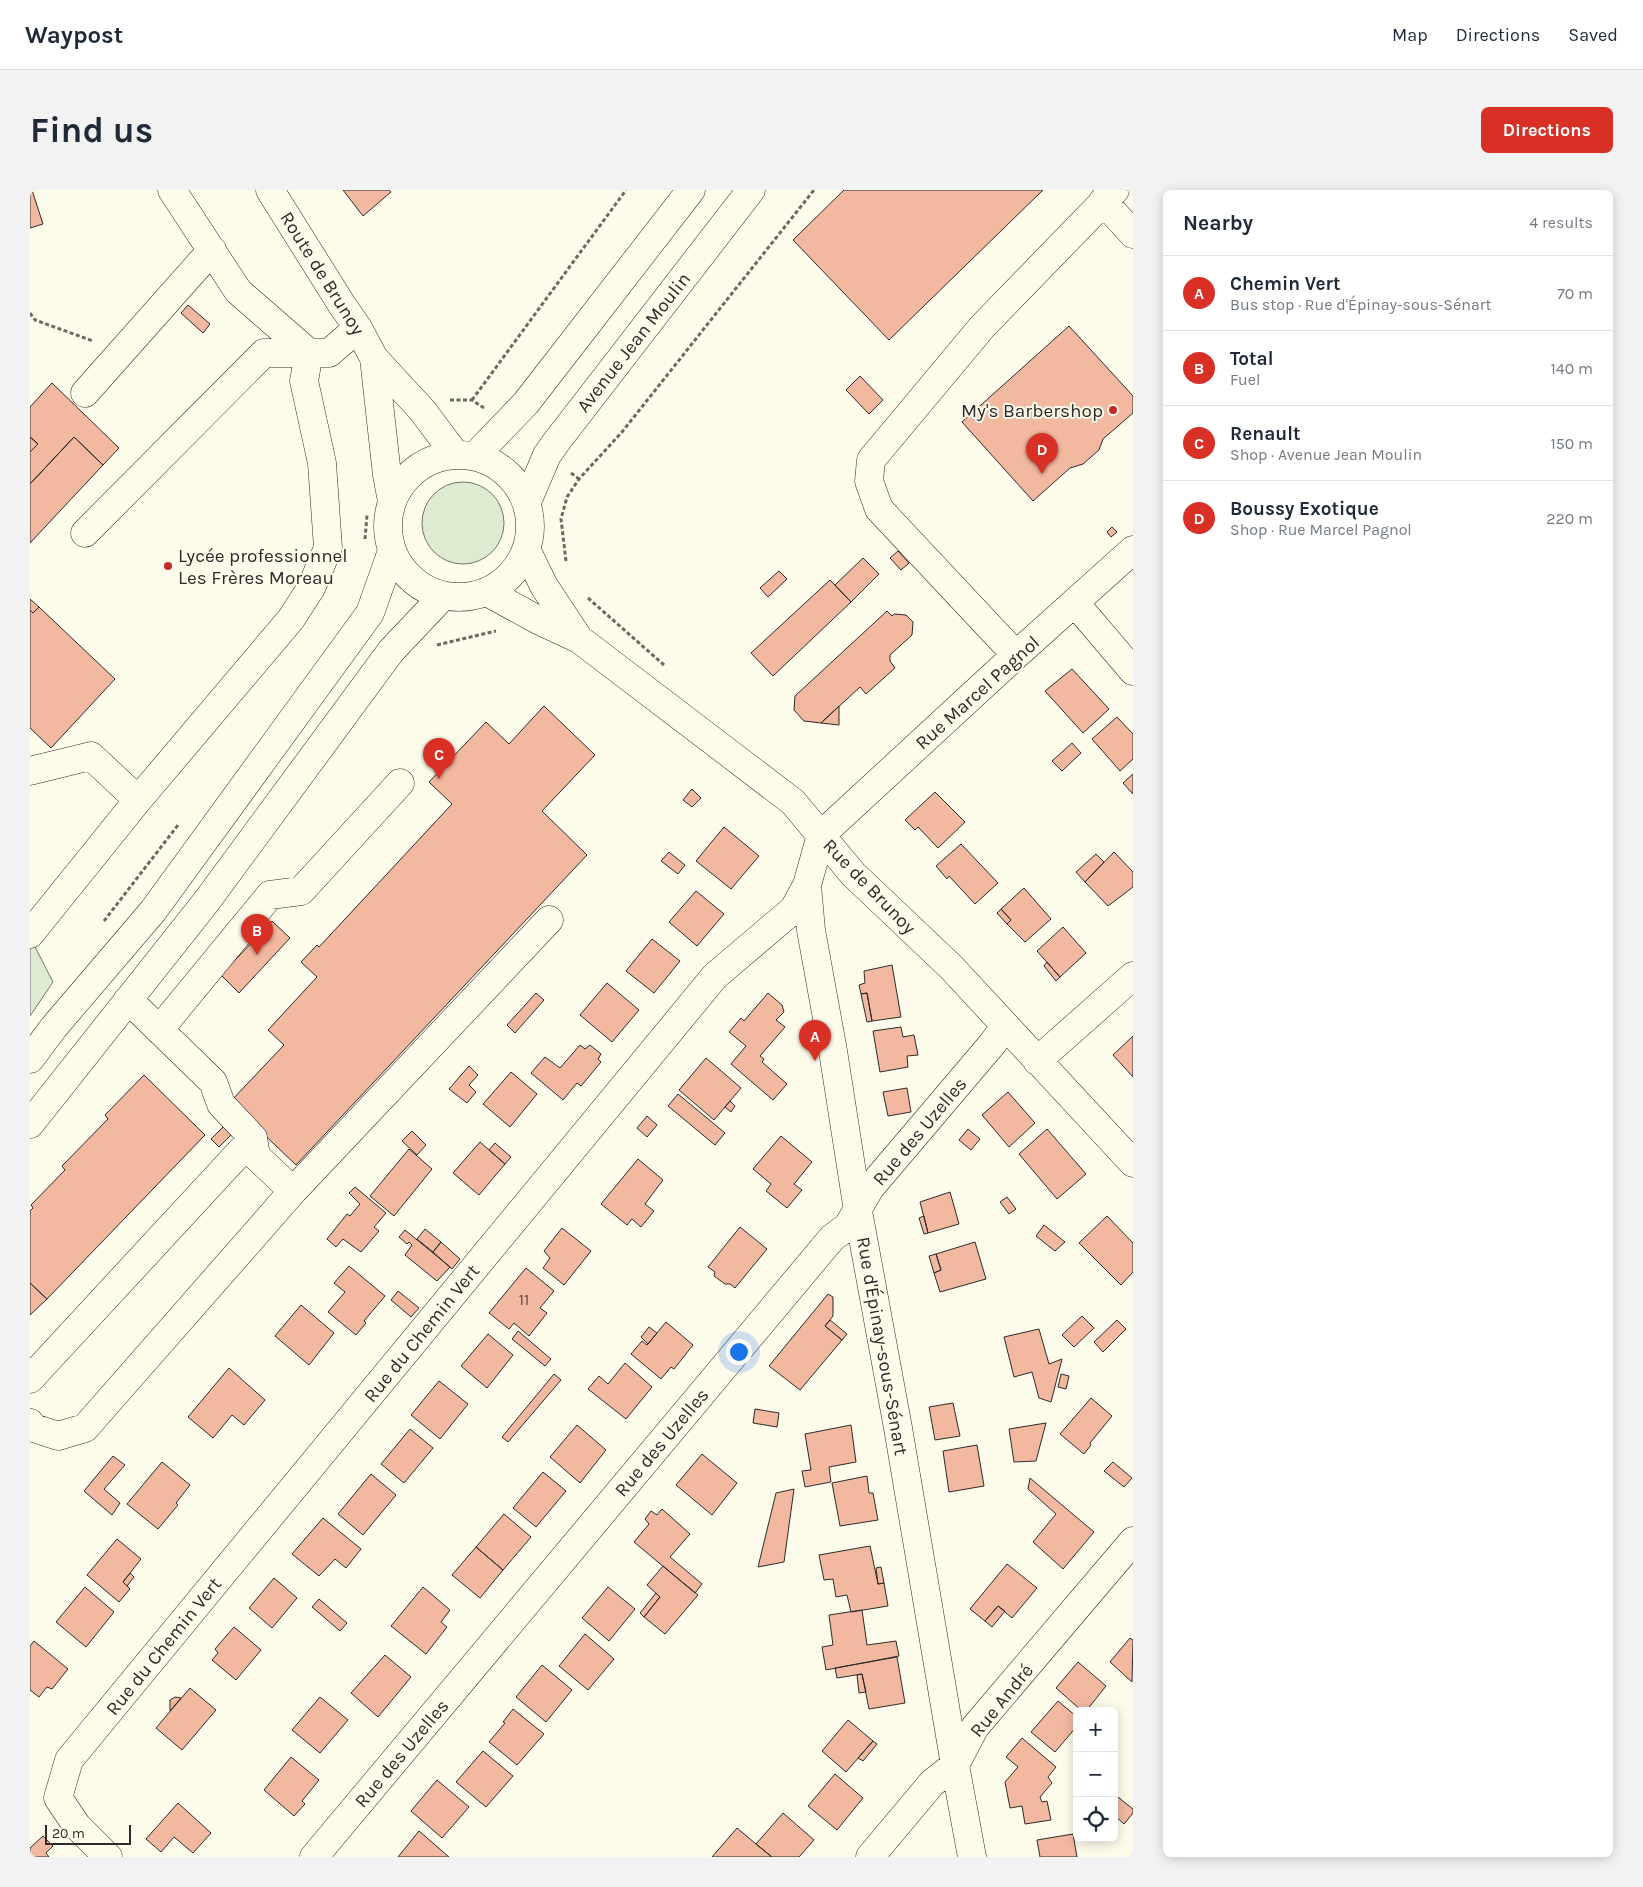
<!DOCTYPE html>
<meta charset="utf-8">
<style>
:root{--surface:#fff;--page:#f2f2f3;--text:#1f2937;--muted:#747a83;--line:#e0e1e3;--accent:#d93025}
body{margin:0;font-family:Karla,sans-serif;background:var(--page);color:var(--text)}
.controls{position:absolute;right:15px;bottom:15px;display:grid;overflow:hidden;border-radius:8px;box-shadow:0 2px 12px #0003}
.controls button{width:45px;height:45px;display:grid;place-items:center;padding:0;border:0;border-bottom:1px solid var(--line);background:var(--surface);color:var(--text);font:25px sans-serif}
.scale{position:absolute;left:15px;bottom:12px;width:86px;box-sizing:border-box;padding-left:5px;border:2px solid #2b2b2b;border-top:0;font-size:14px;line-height:18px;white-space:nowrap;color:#2b2b2b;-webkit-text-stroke:4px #fdfbea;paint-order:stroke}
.you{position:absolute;left:708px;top:1161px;width:18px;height:18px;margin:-12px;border:4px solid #fff;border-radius:50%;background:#1a73e8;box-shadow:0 0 0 8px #1a73e833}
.badge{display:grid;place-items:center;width:32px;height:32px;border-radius:50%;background:var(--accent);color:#fff;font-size:16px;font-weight:700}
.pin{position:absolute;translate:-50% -41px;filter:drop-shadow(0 1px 2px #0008)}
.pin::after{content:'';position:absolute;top:26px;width:18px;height:15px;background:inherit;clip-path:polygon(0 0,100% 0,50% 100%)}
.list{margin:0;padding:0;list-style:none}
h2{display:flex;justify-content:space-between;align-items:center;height:65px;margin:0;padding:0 20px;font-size:21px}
h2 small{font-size:16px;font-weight:400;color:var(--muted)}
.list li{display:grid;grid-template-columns:32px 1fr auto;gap:15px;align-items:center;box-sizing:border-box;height:75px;padding:0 20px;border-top:1px solid var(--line)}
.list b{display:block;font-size:19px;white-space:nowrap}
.list p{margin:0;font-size:16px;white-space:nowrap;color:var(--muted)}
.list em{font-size:16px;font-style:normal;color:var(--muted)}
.icon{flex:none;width:28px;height:28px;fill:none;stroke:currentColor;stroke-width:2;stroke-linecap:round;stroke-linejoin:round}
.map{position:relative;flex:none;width:1103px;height:1667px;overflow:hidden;border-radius:8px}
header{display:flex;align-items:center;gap:30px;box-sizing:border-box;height:70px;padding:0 25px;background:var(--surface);border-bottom:1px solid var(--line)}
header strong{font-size:24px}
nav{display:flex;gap:28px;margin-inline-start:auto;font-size:18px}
.intro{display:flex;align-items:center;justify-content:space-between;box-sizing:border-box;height:120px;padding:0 30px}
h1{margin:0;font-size:35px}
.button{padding:12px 22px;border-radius:8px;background:var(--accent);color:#fff;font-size:18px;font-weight:700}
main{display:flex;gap:30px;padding:0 30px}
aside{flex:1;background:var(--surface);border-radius:8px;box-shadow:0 2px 12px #0003}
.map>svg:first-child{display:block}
</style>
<header>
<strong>Waypost</strong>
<nav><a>Map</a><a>Directions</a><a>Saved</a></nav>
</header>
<div class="intro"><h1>Find us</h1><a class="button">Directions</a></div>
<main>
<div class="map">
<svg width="1103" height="1667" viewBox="0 0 1103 1667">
<rect width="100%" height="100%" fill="#fdfbea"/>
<path fill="#deebd1" stroke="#74746e" d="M392 333a41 41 0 1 1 82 0a41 41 0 1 1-82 0Z
M3,753L23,792L0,826V756Z"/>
<path fill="#f2b8a0" stroke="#2b2b2b" d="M0,0H2L13,34L0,38Z
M313,0H359L361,2L333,26Z
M814,0H1013L859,150L763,50Z
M158,115L180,134L173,143L151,123Z
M1039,136L1103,206V223L1073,249L1069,260L1053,274L1040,278L1003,311L932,232Z
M830,186L853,210L839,224L816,200Z
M22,193L89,258L73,275L44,247L0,294V262L8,254L0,247V217Z
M0,247L8,254L0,262Z
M44,247L73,275L0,353V294Z
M1082,337L1087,342L1081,347L1077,342Z
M868,361L879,373L871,380L860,368Z
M833,368L849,384L821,412L805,395Z
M749,381L757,389L738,407L730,398Z
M800,390L821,412L743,486L721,463Z
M0,409L9,417L3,423L0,420Z
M9,417L85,489L21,558L0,538V420L3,423Z
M857,421L862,426L864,424L876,425L883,432L882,445L860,465V471L865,478L836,504L830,497L791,533L774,531L764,520L765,506Z
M1042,479L1079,519L1053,543L1015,501Z
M514,516L565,565L512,621L557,665L266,975L200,912L254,855L238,840L287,787L271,772L287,755L289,757L422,614L399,592L456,532L479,554Z
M809,516V535L791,533Z
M1087,527L1103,544V569L1090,581L1062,549Z
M1042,553L1051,563L1032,581L1022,571Z
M1103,584V604L1093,593Z
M662,599L671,608L662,617L653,610Z
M905,602L935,632L908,658L888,637L885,640L875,630Z
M694,637L729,666L701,699L666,671Z
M931,654L968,693L945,714L919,686L917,689L906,676Z
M639,662L655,675L648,684L631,671Z
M1084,662L1103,682V697L1078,716L1055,692Z
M1066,664L1074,672L1055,692L1046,682Z
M994,698L1021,729L995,752L977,734L981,730L971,719Z
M666,701L694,724L667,756L639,732Z
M971,719L981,730L977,734L967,723Z
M242,731L260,748L209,803L191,785Z
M1033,737L1056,763L1030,787L1007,761Z
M622,749L650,771L624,803L596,781Z
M1017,772L1030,787L1026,791L1014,776Z
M862,775L871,827L842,831L837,803L831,804L829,795L835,793L834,781Z
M577,793L609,820L582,852L550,825Z
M506,803L514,810L485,843L477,835Z
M738,803L752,815L754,822L746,830L755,837L730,866L734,869L732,872L757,894L743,910L701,874L716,856L699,842L711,828L714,831Z
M837,803L842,831L837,832L831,804Z
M871,837L873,847L884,845L888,865L877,866L878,877L850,882L843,841Z
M1103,846V887L1083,865Z
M550,855L555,859L560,855L571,864L568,869L571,872L551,896L547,893L533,910L501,883L515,867L530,878Z
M676,868L711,898L684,930L649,900Z
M439,876L448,885L439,895L446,902L437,913L419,899Z
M481,882L507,904L480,937L453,914Z
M114,885L175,945L17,1109L0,1093V1021L3,1018L1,1015L35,980L32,976L78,929L75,925Z
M877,898L881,922L858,926L853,902Z
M978,902L1005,933L979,957L952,925Z
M648,904L695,943L685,955L638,916Z
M700,911L705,916L701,922L695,917Z
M617,926L627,935L617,947L607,938Z
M199,931L208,938L189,957L181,949Z
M938,939L950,949L941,960L929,950Z
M1017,939L1056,984L1027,1009L989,964Z
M382,941L396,955L387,965L372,951Z
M751,946L782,972L764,994L772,1000L757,1018L736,1001L741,994L723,979Z
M450,952L475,974L449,1005L423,983Z
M465,953L481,967L475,974L459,960Z
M379,959L402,979L364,1026L340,1006Z
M608,969L633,990L615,1014L624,1021L611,1037L602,1029L597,1035L571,1014Z
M325,997L356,1023L344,1037L349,1041L331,1062L313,1049L306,1057L297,1049L317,1024L320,1026L330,1014L319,1003Z
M920,1002L929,1034L898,1043L890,1012Z
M977,1007L986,1019L979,1024L970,1012Z
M894,1026L898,1043L894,1044L889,1028Z
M1077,1026L1103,1053V1082L1091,1095L1049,1053Z
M1014,1035L1035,1052L1025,1061L1006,1046Z
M710,1037L737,1059L705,1098L700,1094H695L684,1086L685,1082L678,1077Z
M532,1038L561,1061L534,1095L513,1078L520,1068L514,1061Z
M395,1039L411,1052L403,1062L387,1049Z
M375,1040L420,1077L407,1091L375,1065L382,1055L379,1052L377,1054L369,1047Z
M411,1052L430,1069L422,1079L403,1062Z
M945,1052L956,1089L910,1102L904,1083L911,1080L906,1064Z
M906,1064L911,1080L904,1083L899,1066Z
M319,1076L355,1106L334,1131L336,1133L326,1145L298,1122L315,1102L304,1093Z
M496,1078L524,1101L510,1118L517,1123L499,1146L484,1133L479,1139L459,1123Z
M0,1093L17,1109L0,1125Z
M368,1101L389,1118L381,1127L361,1110Z
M798,1104L803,1107V1126L795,1136L812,1150L770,1200L739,1176Z
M271,1115L304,1143L279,1175L245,1146Z
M1052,1126L1064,1138L1044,1157L1032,1145Z
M800,1130L817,1144L812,1150L795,1136Z
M1087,1130L1096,1139L1073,1162L1064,1152Z
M636,1132L663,1155L644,1179L641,1177L631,1189L601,1164L612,1151L617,1155Z
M619,1137L627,1143L618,1154L611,1147Z
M1009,1139L1019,1174L1032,1169L1021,1212L1009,1208L1002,1182L984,1187L974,1147Z
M488,1141L521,1169L515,1176L482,1149Z
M458,1144L483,1165L457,1198L431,1176Z
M595,1173L622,1197L596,1229L558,1199L569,1186L578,1194Z
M199,1178L235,1210L214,1235L202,1225L183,1248L158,1227Z
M524,1184L531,1190L478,1252L472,1247Z
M1031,1184L1039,1186L1036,1199L1028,1197Z
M409,1191L438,1214L410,1249L381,1225Z
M1061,1208L1082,1226L1060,1253L1061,1255L1054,1264L1030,1244Z
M923,1213L930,1246L905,1250L899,1217Z
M725,1219L749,1223L747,1237L723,1233Z
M1016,1233L1006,1271L984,1272L979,1239Z
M547,1235L576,1260L550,1293L520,1267Z
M821,1235L826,1272L799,1277L801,1292L775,1297L772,1281L781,1280L775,1244Z
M380,1239L403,1258L374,1293L351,1274Z
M947,1255L954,1296L919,1302L913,1261Z
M672,1264L707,1293L682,1325L646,1295Z
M83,1266L95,1275L74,1299L90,1313L82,1325L54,1301Z
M132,1272L160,1295L146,1313L148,1315L128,1339L97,1314Z
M1083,1272L1102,1288L1094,1297L1074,1281Z
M513,1282L536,1301L506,1337L483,1318Z
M341,1284L366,1305L333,1345L308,1324Z
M837,1286L839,1303H843L848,1330L810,1336L802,1293Z
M1000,1288L1064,1342L1033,1379L1003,1352L1026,1324L998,1299Z
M764,1299L754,1372L728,1377L746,1303Z
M632,1319L660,1344L640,1367L672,1394L665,1403L604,1352L619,1334L615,1329L621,1321L627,1325Z
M474,1324L501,1347L473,1380L446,1357Z
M293,1328L331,1359L316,1378L305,1369L289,1386L262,1364Z
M87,1349L111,1369L93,1392L100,1399L89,1412L57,1385Z
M840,1356L848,1394L854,1393L858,1416L821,1422L817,1405L806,1407L803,1389L794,1390L789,1365Z
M446,1357L473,1380L450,1408L422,1385Z
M977,1374L1007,1398L982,1428L968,1416L955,1431L940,1419Z
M633,1376L668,1405L635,1444L614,1427L630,1407L617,1395Z
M851,1377L854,1393L848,1394L846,1378Z
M100,1383L104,1387L97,1396L93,1392Z
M244,1388L267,1408L242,1438L219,1418Z
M55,1397L84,1422L56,1457L26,1432Z
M393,1397L420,1420L411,1432L417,1437L396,1464L361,1436Z
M578,1397L605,1419L579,1451L552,1428Z
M626,1403L630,1407L614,1427L610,1423Z
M289,1409L317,1433L310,1441L282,1417Z
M968,1416L975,1421L962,1437L955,1431Z
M832,1420L837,1455L866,1451L869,1466L796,1480L792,1457L803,1455L799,1425Z
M204,1437L231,1460L206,1490L182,1470L188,1463L185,1459Z
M555,1444L584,1469L558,1500L529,1476Z
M1100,1448L1103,1450L1102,1492L1080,1472Z
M4,1451L38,1479L22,1499L17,1497L9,1507L0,1500V1456Z
M355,1465L381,1487L348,1527L321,1503Z
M867,1467L875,1513L839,1519L832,1484L807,1488L805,1478Z
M1048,1472L1076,1496L1056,1521H1052L1026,1498Z
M512,1475L542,1500L516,1532L486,1507Z
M832,1484L836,1502L829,1503L827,1485Z
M160,1498L186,1520L152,1560L126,1538Z
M145,1507L151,1508L140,1521V1510Z
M290,1507L318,1530L290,1563L262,1540Z
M1028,1511L1047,1527V1536L1025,1562L1001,1542Z
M483,1519L514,1544L487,1575L459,1552L475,1533L473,1532Z
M818,1530L843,1551L816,1582L792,1561Z
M992,1548L1026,1577L1018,1587L1022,1593L1010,1607L1012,1612L1017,1611L1021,1630L995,1634L992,1616L980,1618L975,1592L988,1577L976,1567Z
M843,1551L847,1554L833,1571L828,1568Z
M453,1561L483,1586L456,1617L426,1592Z
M261,1567L289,1590L272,1611L275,1614L264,1626L234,1600Z
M805,1584L833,1608L807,1640L778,1616Z
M407,1590L439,1617L412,1648L381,1621Z
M1084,1604L1103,1619V1623L1094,1634L1084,1625Z
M148,1613L181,1643L163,1663L144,1647L131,1662L116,1649Z
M753,1623L784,1650L769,1667H742L726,1654Z
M707,1638L726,1654L742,1667H682Z
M389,1641L419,1667H368Z
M1043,1644L1047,1667H1010L1007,1650Z
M13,1646L23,1656L16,1663L19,1667H0V1658Z"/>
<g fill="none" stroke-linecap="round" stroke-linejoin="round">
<g stroke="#2b2b2b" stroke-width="29">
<path id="minor" d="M240,0L312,115L328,138L344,168L392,220L425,264
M1073,11L1103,44
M344,168L357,285L362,311
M55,203L182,60
M55,343L234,163H299L328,138
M497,361L514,396L549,449
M457,402L508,430L549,449L763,612L823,684L921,777L1103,973
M1045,413L1103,481
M986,465L849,319L839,291L841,270L952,137L1085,0
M0,581L61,566L108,610
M791,645L777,695L781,740L803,861L828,1021L868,1238L925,1575L942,1667
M791,645L986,465L1103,360
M0,744L108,610L261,429L281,398L298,358L292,273L274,191L279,163L208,101L142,0
M97,811L110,821L183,892L191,914L223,948L226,966L263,1001L519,730
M129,840L240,705L271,701L370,593
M1007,871L1103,786
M0,1189L223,948
M0,1233L4,1238L28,1246L55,1238L263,1001
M78,1667L47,1636L28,1608L39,1570L685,786L764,719L777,695
M284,1667L802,1048L818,1036L840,998L963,853L975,836
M840,1667L902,1593L925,1575L945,1537L1103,1351"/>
</g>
<g stroke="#2b2b2b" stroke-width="29">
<path id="major" d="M358 336a71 71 0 1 1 142 0a71 71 0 1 1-142 0Z
M445,266L496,213L661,0
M497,312L517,265L527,251L721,0
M0,869L24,837L123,721L340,423L362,361
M0,934L176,712L361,461L413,406"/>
</g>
<path stroke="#6a6964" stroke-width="3" stroke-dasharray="4 2.5" stroke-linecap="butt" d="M0,123L5,130L63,151
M420,210H442L454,218
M442,210L596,0
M541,283L549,289
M335,349L337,325
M536,371L531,329L537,307L549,289L592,242L784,0
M558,408L634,475
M407,455L466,441
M74,731L148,635"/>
<use href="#minor" stroke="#fdfbea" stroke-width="28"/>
<use href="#major" stroke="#fdfbea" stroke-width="28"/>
</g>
<g fill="#c62828" stroke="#fdfbea" stroke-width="2">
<circle cx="1083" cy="220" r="5"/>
<circle cx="138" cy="376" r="5"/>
</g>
<g text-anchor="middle" stroke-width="4" stroke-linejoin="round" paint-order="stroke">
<g font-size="16" fill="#5d4e48">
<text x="494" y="1115">11</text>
</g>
<g font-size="19" fill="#2b2b2b" stroke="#fdfbea">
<text transform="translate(293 83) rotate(58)" y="7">Route de Brunoy</text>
<text transform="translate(603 152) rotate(-52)" y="7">Avenue Jean Moulin</text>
<text transform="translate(947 502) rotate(-42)" y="7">Rue Marcel Pagnol</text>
<text transform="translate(840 696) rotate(46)" y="7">Rue de Brunoy</text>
<text transform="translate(889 941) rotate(-50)" y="7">Rue des Uzelles</text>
<text transform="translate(391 1143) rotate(-51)" y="7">Rue du Chemin Vert</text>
<text transform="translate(853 1156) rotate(80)" y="7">Rue d'Épinay-sous-Sénart</text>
<text transform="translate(631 1252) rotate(-50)" y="7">Rue des Uzelles</text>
<text transform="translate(133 1456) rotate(-51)" y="7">Rue du Chemin Vert</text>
<text transform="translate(971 1510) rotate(-51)" y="7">Rue André</text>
<text transform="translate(371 1563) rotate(-50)" y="7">Rue des Uzelles</text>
</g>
<g font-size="19" fill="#2b2b2b" stroke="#fdfbea" text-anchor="end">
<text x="1073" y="227">My's Barbershop</text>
<text x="148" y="372" text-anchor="start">Lycée professionnel<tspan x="148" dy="22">Les Frères Moreau</tspan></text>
</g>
</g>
</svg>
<div class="controls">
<button>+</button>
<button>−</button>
<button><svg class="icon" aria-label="locate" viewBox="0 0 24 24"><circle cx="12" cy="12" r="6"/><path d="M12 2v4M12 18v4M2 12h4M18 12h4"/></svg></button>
</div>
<div class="scale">20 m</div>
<div class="you"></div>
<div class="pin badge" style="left:785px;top:871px">A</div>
<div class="pin badge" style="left:227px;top:765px">B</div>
<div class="pin badge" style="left:409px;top:589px">C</div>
<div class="pin badge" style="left:1012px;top:284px">D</div>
</div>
<aside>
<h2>Nearby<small>4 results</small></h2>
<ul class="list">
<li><span class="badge">A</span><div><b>Chemin Vert</b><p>Bus stop · Rue d'Épinay-sous-Sénart</p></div><em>70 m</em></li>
<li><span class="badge">B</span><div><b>Total</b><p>Fuel</p></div><em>140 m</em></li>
<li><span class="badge">C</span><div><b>Renault</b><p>Shop · Avenue Jean Moulin</p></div><em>150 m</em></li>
<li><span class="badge">D</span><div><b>Boussy Exotique</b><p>Shop · Rue Marcel Pagnol</p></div><em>220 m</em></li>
</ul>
</aside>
</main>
